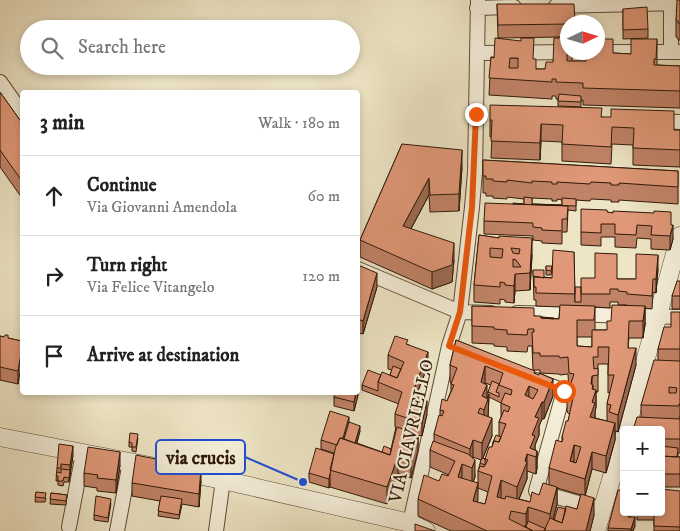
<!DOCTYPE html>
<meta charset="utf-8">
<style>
:root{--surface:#fff;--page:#f2f2f2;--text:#222;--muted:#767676;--line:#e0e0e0}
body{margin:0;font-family:"IM FELL DW Pica",serif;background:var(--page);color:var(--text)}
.controls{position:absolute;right:15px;bottom:15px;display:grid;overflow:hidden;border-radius:5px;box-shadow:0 2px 8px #0003}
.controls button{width:45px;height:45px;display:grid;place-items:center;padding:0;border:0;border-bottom:1px solid var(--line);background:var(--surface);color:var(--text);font:25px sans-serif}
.compass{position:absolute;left:560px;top:15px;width:45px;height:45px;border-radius:50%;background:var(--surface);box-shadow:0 2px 8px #0003;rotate:86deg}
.stop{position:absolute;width:15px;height:15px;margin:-11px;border:4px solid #ea580c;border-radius:50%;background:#fff}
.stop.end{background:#ea580c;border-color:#fff;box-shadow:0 1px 5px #0008}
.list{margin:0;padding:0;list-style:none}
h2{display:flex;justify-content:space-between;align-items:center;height:65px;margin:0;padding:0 20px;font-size:21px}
h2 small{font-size:16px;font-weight:400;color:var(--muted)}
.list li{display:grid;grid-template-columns:32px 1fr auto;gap:15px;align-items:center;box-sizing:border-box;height:80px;padding:0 20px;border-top:1px solid var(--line)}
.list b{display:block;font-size:19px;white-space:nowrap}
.list p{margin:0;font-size:16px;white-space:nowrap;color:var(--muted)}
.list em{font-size:16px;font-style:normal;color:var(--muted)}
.icon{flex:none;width:28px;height:28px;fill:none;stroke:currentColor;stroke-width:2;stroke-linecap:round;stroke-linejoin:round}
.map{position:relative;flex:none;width:680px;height:531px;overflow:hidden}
.search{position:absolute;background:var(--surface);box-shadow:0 2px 8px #0003;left:20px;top:20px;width:340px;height:55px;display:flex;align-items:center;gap:12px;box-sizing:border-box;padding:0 18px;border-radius:28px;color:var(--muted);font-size:19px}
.panel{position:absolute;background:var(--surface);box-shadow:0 2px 8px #0003;left:20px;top:90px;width:340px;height:305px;border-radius:5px}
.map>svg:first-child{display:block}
</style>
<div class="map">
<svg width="680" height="531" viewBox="0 0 680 531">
<rect width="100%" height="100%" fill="#eee5c5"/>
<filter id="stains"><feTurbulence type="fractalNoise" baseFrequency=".004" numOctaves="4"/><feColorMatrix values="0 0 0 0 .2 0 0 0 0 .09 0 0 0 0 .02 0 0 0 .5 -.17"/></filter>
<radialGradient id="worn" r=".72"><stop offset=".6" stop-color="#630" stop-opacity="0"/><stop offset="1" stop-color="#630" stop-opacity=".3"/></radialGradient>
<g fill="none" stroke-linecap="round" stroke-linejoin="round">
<g stroke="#5f4c37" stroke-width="16">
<path id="minor" d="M556,6L680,3
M477,8L514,7
M598,52H680
M671,52V0
M477,53L568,52
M0,82L22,113
M656,121L680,122
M358,269L460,312L491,313
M517,313L680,317
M536,380L564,391L536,491L596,508
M410,523L449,346L460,312L472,207L475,172L478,0
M69,527L83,453
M117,531L130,462
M216,531L223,480"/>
</g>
<g stroke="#5f4c37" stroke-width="19">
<path id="tertiary" d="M626,430L680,236
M0,437L223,480L410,523L426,531
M596,531L624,436"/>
</g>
<use href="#minor" stroke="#f4eed9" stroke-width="14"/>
<use href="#tertiary" stroke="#f4eed9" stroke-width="18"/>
</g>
<path fill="#c18367" stroke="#2f1908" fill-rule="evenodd" d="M680,0V40H678V38L676,37V20Z
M497,4L568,22V37H562L568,52H572V61H586L613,53L631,54L657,39V65L680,66V108L583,105V100H581V107L558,106V99H556V96H552V99L489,95L491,57L534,59L536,69H545L553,62L559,38V37L498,38Z
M623,9L648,29V38L623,39Z
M0,92L22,123V198L0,167Z
M602,117L674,130H680V167L633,165V145L612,144L611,164L562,161V142L541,141L540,160L491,158L492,137H490V120Z
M402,144L462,167L459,211L430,212L429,195L411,229L454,260L452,282L432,289L360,257V240Z
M483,160L678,171V204L619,200V202H611V200L591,199L590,201L576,200V211L568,210L567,232H562V244L542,243V241L533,240V236L484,234V221L513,204H524V199L507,197V199L493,198V196H486V193H483ZM532,198L552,199V201H557V199L562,200V205L532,204Z
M607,212L671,225L673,239L670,250L651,249V239L637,238L636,248L615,247V237H601V246L581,245V232Z
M479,235L499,238L532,255L530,290L515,291L514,303L505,302V300L500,299V304L474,302V285Z
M574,252L575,302L581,287L617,279H636L658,269L656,293L653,292L652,309L645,308V323L643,338H629L628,348L636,365L618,432L615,431V440L606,473L592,469L585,496L594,515L590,531H451L418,516V499L439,481L449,475L430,467V450L434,441V434L440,415V410L447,401L451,391V383L450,382V365L456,340L535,373L553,396L544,419H542L539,426V435L535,445V450L537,451V468L536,474L527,471V479L519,499L530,502L539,495L549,485V468L562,442V437L568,421L570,414H569L567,412V395L569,390L568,374L560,375L559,374L540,373V370H533L532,346H528L527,352L507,351V347L494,346V344L472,343V306L541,317L559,319L560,307L536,306V300H534L533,270L544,277L552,278ZM610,302H618V305H627V306L611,321L607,330H595V307L610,308ZM577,337H592V347L577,346ZM598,364H608V393L610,392L607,404V421L595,418V412L596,407V392H598ZM485,383L491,385L488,393H487ZM489,397L501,403V417L499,422V436L493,442L492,447L485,459L483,458L492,436L488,417ZM473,457L481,460L478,471V483L473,482L475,477L473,458ZM478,488L488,492L485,504L477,502ZM557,488L581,495L577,509H566L554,520H553L557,504Z
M358,265L377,287L363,334L358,333Z
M546,266L552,270L551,275H546Z
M680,281V309H672V296Z
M680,312V417H679V419H680V453H678V457H680V487H661V430L641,417V405L658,360V349Z
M0,336L21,341L18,384L0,380Z
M408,344L428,365L418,391V398L427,414L422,436L418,435V451L411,478L398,473L387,504L330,487V483L329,488L309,482V473L334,454V453L321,449V440L349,422L360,431L357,443L382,452L391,449L396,427H395V414L399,404L362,390V385L381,375H390L392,370L388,369V355Z
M358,395L354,411L334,406V397Z
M138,438L136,452L132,451V447H129V442Z
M73,455L69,482H64L63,486L58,485V481H56L57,468Z
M624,462V486H621V472Z
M120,465L116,493L97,491V488L84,486V473Z
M201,481L199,507L182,504L179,519L158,516L160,501L132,496V483Z
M680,491V531H654V520H637V512H661Z
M36,492L46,498L45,502H35Z
M51,493L67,495L66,505L50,504Z
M111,503L108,522L94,520V515Z
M632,512L630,517L635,526L633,531H608V528Z"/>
<path fill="#9d6a54" stroke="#2f1908" d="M541,124V141L540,160V143Z
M462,150V167L459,211V194Z
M429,178V195L403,243V226Z
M673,225V239L670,250V236Z
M532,238V255L530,290V273Z
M454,243V260L452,282L432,289V272Z
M658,255V269L656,293V279Z
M377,273V287L363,334V321Z
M515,274V291L514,303V286Z
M645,306V323L643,338V321Z
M22,348V361L18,384V371Z
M636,348V365L618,432V415Z
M428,352V365L418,391V403L416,410L414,389Z
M485,366V383L482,395L481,382Z
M592,376V388L593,385V398L596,390V407L595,412V420L590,434L591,384Z
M553,379V396L544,419V402Z
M487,385V398L489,394L488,416L484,427V410L482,396Z
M358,386V395L354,411V402L356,392H358Z
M529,386V403L525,395Z
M427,401V414L422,436V423Z
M542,402V419L539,426V435L535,445V453L530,448L535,417Z
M349,417V426L340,446Z
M492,418V436L482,460V443Z
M615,423V440L606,473V456Z
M360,426V431L352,458V453Z
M418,434V451L411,478V461Z
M473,440V457L470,466V449Z
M574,445V462L570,461Z
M73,446V455L69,482L70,465Z
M537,451V468L536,474V457Z
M120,452V465L116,493V480Z
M592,452V469L585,496V479Z
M527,454V479L517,504V487L525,461Z
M398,456V473L387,504V487Z
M475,460V477L472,485V468Z
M462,464V481L458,477Z
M201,468V481L199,507V494Z
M330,474V483L329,488V479Z
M501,480V497L497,514V497Z
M478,483V500L473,518V501Z
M557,487V504L550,531V514Z
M594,498V515L590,531H586Z
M528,507V524L526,531V514Z
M629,512H632L628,526V517Z
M635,517V526L633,531H631Z"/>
<path fill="#e09878" stroke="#2f1908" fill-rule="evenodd" d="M677,0H680V23H678V21L676,20Z
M497,4H574L575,22H568V24L498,25Z
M647,7L648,29L623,30V9Z
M559,37L568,38V52H572V54H567V61H586V52H598V39H613V53L631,54V39H657L656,59H654V65L680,66V91L583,88V83L556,82V79H552V82L489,78L491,57L494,58L495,38L521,41V38H534L533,59H536V69H545L546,62H553L554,38H559ZM510,58H518V68H509Z
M0,92L22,123V181L0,150Z
M559,94L581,96V102L558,101Z
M490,105L602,108L601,117H611V109L674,111V130H680V150L633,148L634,128L612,127L611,147L562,144L563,125L541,124L540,143L491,141L492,120H490Z
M402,144L462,150L459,194L430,195L429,178L403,226L454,243L452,265L432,272L360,240Z
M483,160L678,171V187L619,183V185H611V183L591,182L590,184L557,182V184H552V182L532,181V183L507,180V182L493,181V179H486V176H483Z
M524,197L532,198V204L562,205V198L576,199V206L513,204V203L524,204Z
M485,203L568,206L567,219H562V231L542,230V228L533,227V223L484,221Z
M581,209L607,210V212L613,213V211L654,213V211L671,212V225H673L670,236L651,235L652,226L637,225L636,235L615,234V224H601V233L581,232Z
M479,235L499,238V236L532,238L530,273L515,274L514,286L505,285V283L500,282V287L474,285ZM490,248L503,249L502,258L490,257ZM511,248L520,249L519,254L513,253ZM513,259L516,260L521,267H513Z
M553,250L574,252L575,294L536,293V287H534V277L552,278Z
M595,253L617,254V279H636V254L658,255L656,279H653L652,296L627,294V292L618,291V289H610V294H581V278H595Z
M358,265L377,273L363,321L358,319Z
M546,266H552L551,271L546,270Z
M533,270H544V278L533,276Z
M677,281H680V296H672Z
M575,287H581V302H575Z
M560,305L595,306L594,320H577V346L592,347V330H607V321H611L612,305L645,306L643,321H629L628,348H636L618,415L609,412L611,405L607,404L614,375H608L609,347H598V357H593L594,369L598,368V375L592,376L591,384L593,385L592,389L596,390L592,402L595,403L590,417L615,423L606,456L592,452L585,479L549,468L556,440L562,442L563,438L562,437L566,421H568L573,398L569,397L567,395L574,374L569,373L568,357L560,358L559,356H540V353H533L532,332H534V329H528L527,335L507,334V330L494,329V327L472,326V306L534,308V316H541V318L559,319ZM574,445L581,447L576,463L570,461Z
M671,312H680V349H658L664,327H671Z
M541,317L554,318V319L541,318Z
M5,335H8V338L21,341V338H22V348L18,371L0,367V336L4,337Z
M395,336L408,340L406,344L428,352L414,389L418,390L416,397L427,401L422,423L395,414L402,392L378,382L382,372L397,378L404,362L388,355Z
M456,340L535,371L534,373L539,375V373L553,379L544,402H542L535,417L539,418L532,435L535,436L530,448L537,451L536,457L527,454L525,461L527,462L517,487L501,480L497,497L505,499L506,496L530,502L532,492L539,495L543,483L557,487L550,514L528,507L526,514L511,511L509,519L533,531H487L418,499L424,475L439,481L442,474L448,476L455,461L430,450L433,441L468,454L475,460L472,468L462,464L458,477L478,483L473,501L485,504L492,476L478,471L480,466L484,467L488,460L485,459L489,447H492L494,441L499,442L506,424L499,422L504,410L508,412L510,407L501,403L505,393L511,395L512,390L499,385L503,373L485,366L481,382L487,385L482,396L488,399L484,410L480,408L478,413L492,418L482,443L473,440L470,449L434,434L439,415L442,416L444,411L440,410L442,399L447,401L454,385L451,384L457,368L450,365ZM529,386L538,390L533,399L525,395Z
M654,360L680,361V404H679V406L641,405ZM669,387L677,388L676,393H669Z
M393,366L401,369L397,378L390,375Z
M368,370L381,375L378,382V391L362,385Z
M492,381L499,384L496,392L499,393V397L488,392Z
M335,392H356L354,402L334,397Z
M330,411L349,417L343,438H340L337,445L321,440Z
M637,417L680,419V439H661V430H633Z
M349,422L360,426L355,443L344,439Z
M397,427L418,434L411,461L398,456L387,487L330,470L336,446L340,438L390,455Z
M130,433L138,434L136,447H132V443L129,442Z
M496,435L501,437L499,442L494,441L493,442Z
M59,444L73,446L70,465L61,464V468H57Z
M384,446L391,449L390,455L382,452Z
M661,446L678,448L677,457L661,456Z
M88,447L120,452L116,480L97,478L98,475L84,473Z
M316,448L334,454L329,479L309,473Z
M136,455L201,468L199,494L132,483Z
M661,456L680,457V474H661Z
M482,458L485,459V465L480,463Z
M624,462V473L621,472Z
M61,469L70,470L69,478L64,477L63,481H58V476H56L57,472L61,473Z
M661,489L680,491V527L654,526V512H661Z
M618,490L624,491V512H629L628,517H635L631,529L608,528Z
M36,492L46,493L45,498L35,497Z
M51,493L67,495L66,501L50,499Z
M581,494L594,498L586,531H544L550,518L562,523L566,506L577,509Z
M96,496L111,499L108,518L94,515Z
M161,496L182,499L179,515L158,511Z
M558,507L566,509L562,523L554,520Z
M528,521L546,529L544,531H533L524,526L526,527Z
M415,524L435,531H415Z"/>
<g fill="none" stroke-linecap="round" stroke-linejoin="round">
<path stroke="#ea580c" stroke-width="6" d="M476,114L472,207L460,312L449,346L564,391"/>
</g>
<g text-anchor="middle" stroke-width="4.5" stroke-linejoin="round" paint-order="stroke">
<g font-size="18" fill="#2f1908" stroke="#f4eed9">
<text transform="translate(411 431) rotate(-77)" y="6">VIA CIAVRIELLO</text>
</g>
</g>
<path fill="none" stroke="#1d4ed8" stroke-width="2" d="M303 482L245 457"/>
<circle fill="#1d4ed8" stroke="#f4eed9" stroke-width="2" cx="303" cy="482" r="5"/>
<rect fill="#f4eed9" stroke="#1d4ed8" stroke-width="2" x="156" y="440" width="89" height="34" rx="5"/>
<g font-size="19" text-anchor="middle" font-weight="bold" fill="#2f1908">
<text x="201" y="464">via crucis</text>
</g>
<rect width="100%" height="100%" filter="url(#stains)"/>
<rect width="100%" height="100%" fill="url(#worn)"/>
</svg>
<div class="controls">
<button>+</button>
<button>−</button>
</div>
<svg class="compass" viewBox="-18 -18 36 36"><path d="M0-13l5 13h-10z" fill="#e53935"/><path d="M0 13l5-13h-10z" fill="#767676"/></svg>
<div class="stop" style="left:564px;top:391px"></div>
<div class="stop end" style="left:476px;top:114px"></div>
<div class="search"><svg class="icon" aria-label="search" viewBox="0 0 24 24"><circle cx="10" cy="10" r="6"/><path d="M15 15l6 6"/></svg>Search here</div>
<section class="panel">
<h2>3 min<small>Walk · 180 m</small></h2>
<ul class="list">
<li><svg class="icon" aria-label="ahead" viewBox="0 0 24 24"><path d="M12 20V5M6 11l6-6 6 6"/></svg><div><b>Continue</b><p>Via Giovanni Amendola</p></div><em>60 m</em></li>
<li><svg class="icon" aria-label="right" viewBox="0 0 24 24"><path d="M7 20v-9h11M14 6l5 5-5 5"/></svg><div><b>Turn right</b><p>Via Felice Vitangelo</p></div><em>120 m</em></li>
<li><svg class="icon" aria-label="arrive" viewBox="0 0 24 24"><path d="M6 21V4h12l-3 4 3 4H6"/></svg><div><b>Arrive at destination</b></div></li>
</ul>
</section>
</div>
